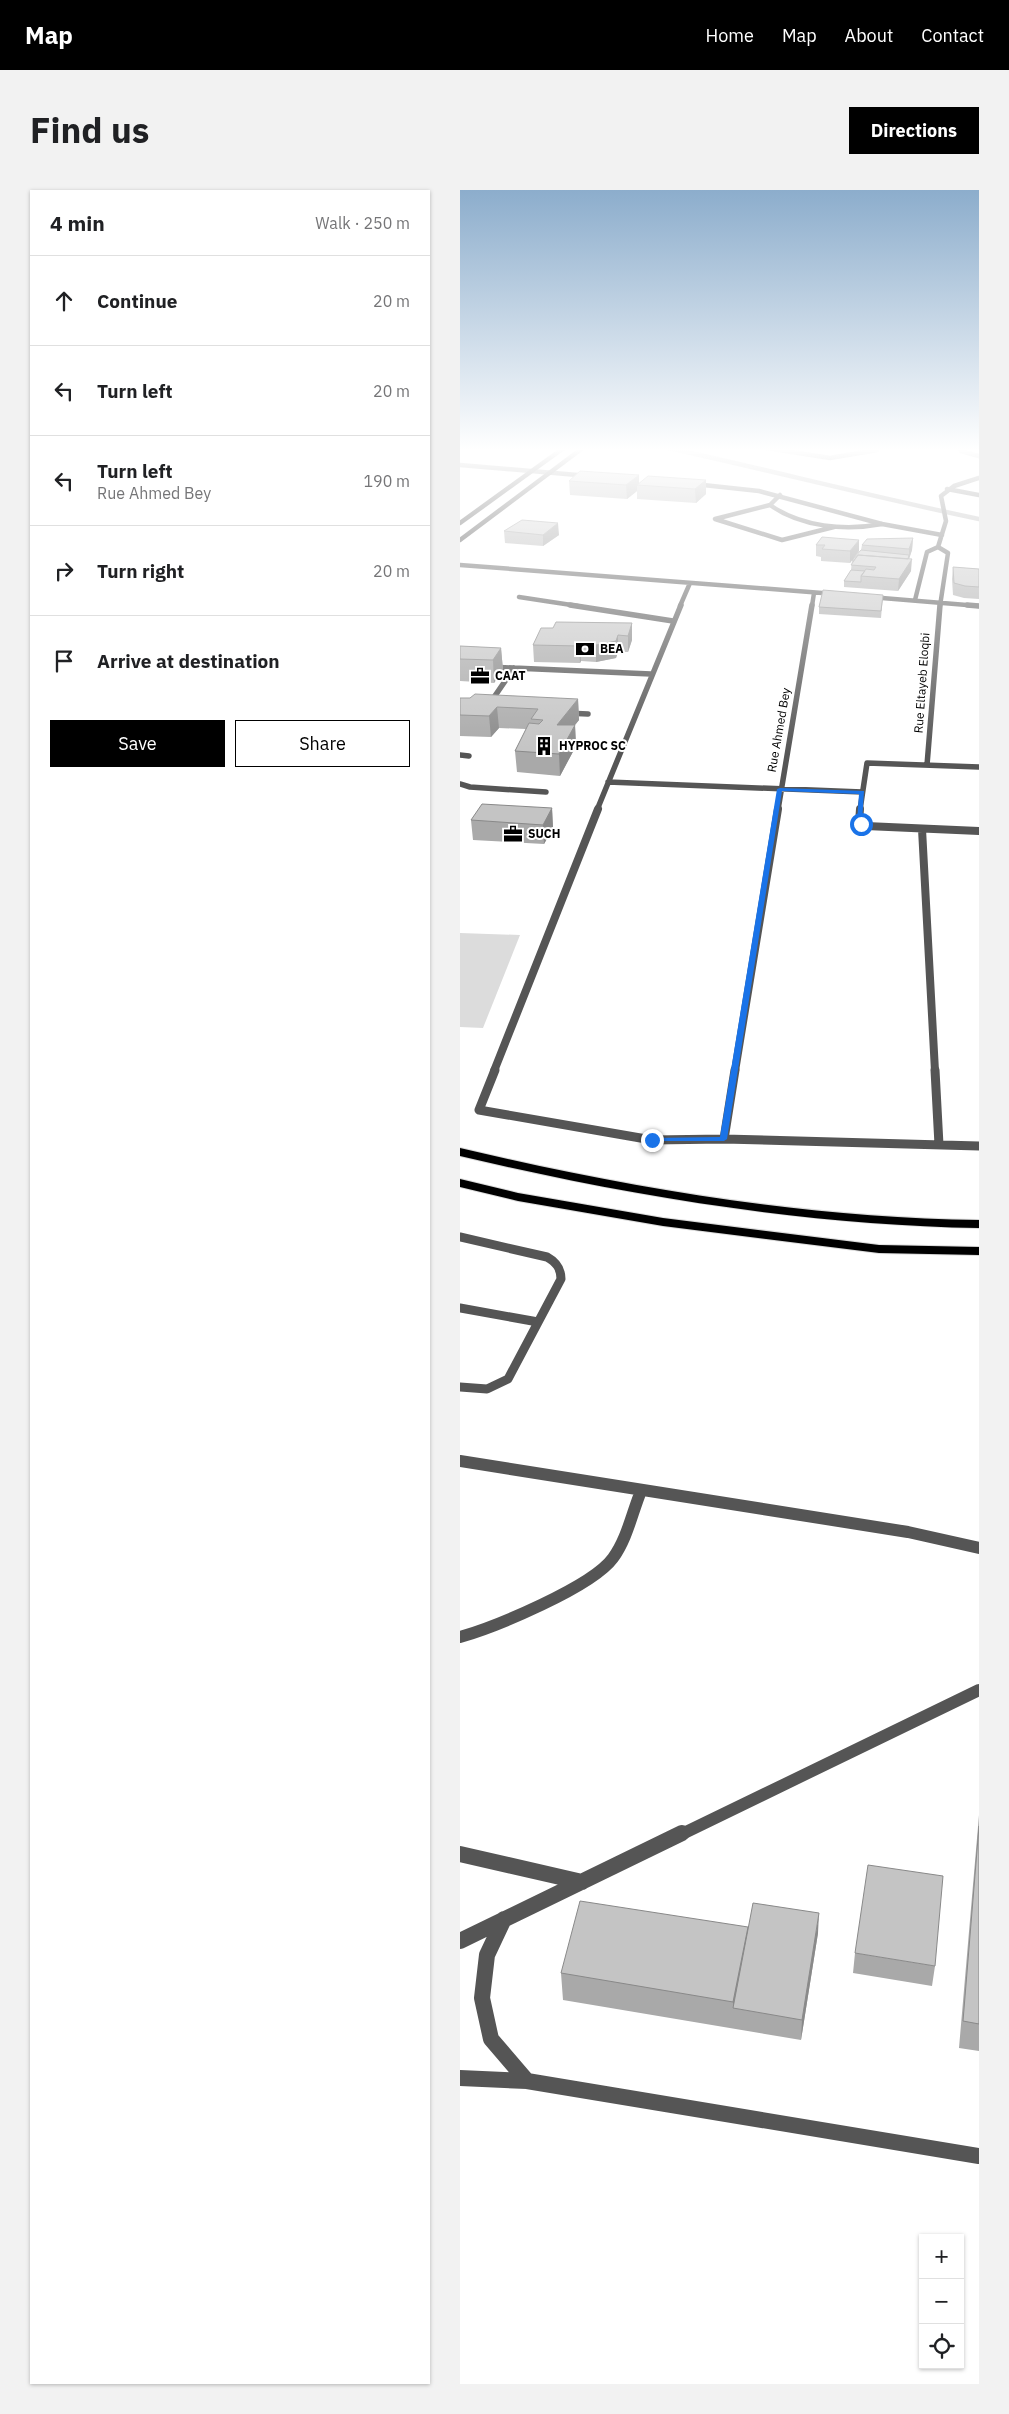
<!DOCTYPE html>
<meta charset="utf-8">
<style>
:root{--surface:#fff;--page:#f2f2f2;--text:#202124;--muted:#757577;--line:#e0e0e0;--accent:#000}
body{margin:0;font-family:"IBM Plex Sans",sans-serif;background:var(--page);color:var(--text)}
.controls{position:absolute;right:15px;bottom:15px;display:grid;overflow:hidden;border-radius:0px;box-shadow:0 1px 4px #0004}
.controls button{width:45px;height:45px;display:grid;place-items:center;padding:0;border:0;border-bottom:1px solid var(--line);background:var(--surface);color:var(--text);font:25px sans-serif}
.stop{position:absolute;width:15px;height:15px;margin:-11px;border:4px solid #1a73e8;border-radius:50%;background:#fff}
.stop.end{background:#1a73e8;border-color:#fff;box-shadow:0 1px 5px #0008}
.list{margin:0;padding:0;list-style:none}
h2{display:flex;justify-content:space-between;align-items:center;height:65px;margin:0;padding:0 20px;font-size:21px}
h2 small{font-size:16px;font-weight:400;color:var(--muted)}
.list li{display:grid;grid-template-columns:32px 1fr auto;gap:15px;align-items:center;box-sizing:border-box;height:90px;padding:0 20px;border-top:1px solid var(--line)}
.list b{display:block;font-size:19px;white-space:nowrap}
.list p{margin:0;font-size:16px;white-space:nowrap;color:var(--muted)}
.list em{font-size:16px;font-style:normal;color:var(--muted)}
.actions{display:flex;gap:10px;padding:15px 20px}
.actions a{flex:1;padding:11px 0;border:1px solid var(--accent);border-radius:0px;text-align:center;font-size:18px;color:var(--accent)}
.actions .main{background:var(--accent);color:#fff}
.icon{flex:none;width:28px;height:28px;fill:none;stroke:currentColor;stroke-width:2;stroke-linecap:round;stroke-linejoin:round}
.map{position:relative;flex:none;width:519px;height:2194px;overflow:hidden;border-radius:0px}
header{display:flex;align-items:center;gap:30px;box-sizing:border-box;height:70px;padding:0 25px;background:var(--accent);color:#fff}
header strong{font-size:24px}
nav{display:flex;gap:28px;margin-inline-start:auto;font-size:18px}
.intro{display:flex;align-items:center;justify-content:space-between;box-sizing:border-box;height:120px;padding:0 30px}
h1{margin:0;font-size:35px}
.button{padding:12px 22px;border-radius:0px;background:var(--accent);color:#fff;font-size:18px;font-weight:700}
main{display:flex;gap:30px;padding:0 30px}
aside{flex:1;background:var(--surface);border-radius:0px;box-shadow:0 1px 4px #0004}
.map>svg:first-child{display:block}
</style>
<header>
<strong>Map</strong>
<nav><a>Home</a><a>Map</a><a>About</a><a>Contact</a></nav>
</header>
<div class="intro"><h1>Find us</h1><a class="button">Directions</a></div>
<main>
<aside>
<h2>4 min<small>Walk · 250 m</small></h2>
<ul class="list">
<li><svg class="icon" aria-label="ahead" viewBox="0 0 24 24"><path d="M12 20V5M6 11l6-6 6 6"/></svg><div><b>Continue</b></div><em>20 m</em></li>
<li><svg class="icon" aria-label="left" viewBox="0 0 24 24"><path d="M17 20v-9H6M10 6l-5 5 5 5"/></svg><div><b>Turn left</b></div><em>20 m</em></li>
<li><svg class="icon" aria-label="left" viewBox="0 0 24 24"><path d="M17 20v-9H6M10 6l-5 5 5 5"/></svg><div><b>Turn left</b><p>Rue Ahmed Bey</p></div><em>190 m</em></li>
<li><svg class="icon" aria-label="right" viewBox="0 0 24 24"><path d="M7 20v-9h11M14 6l5 5-5 5"/></svg><div><b>Turn right</b></div><em>20 m</em></li>
<li><svg class="icon" aria-label="arrive" viewBox="0 0 24 24"><path d="M6 21V4h12l-3 4 3 4H6"/></svg><div><b>Arrive at destination</b></div></li>
</ul>
<div class="actions"><a class="main">Save</a><a>Share</a></div>
</aside>
<div class="map">
<svg width="519" height="2194" viewBox="0 0 519 2194">
<rect width="100%" height="100%" fill="#fff"/>
<path fill="#dcdcdc" d="M0,743L60,745L23,838L0,837Z"/>
<g fill="none" stroke-linecap="round" stroke-linejoin="round">
<path stroke="#a3a3a3" stroke-width="4.5" d="M204,257C309,280 413,307 519,329"/>
<g stroke="#dbdbdb" stroke-width="2">
<path id="trunk" d="M0,958C169,998 345,1028 519,1030V1038C345,1035 169,1006 0,966Z
M0,989L58,1003L203,1028L419,1055L519,1057V1065L419,1063L203,1036L58,1011L0,997Z"/>
</g>
<path stroke="#555" stroke-width="4.5" d="M320,305L310,315C341,337 385,341 422,334
M310,315L255,329L322,350L374,337
M59,407L118,416"/>
<path stroke="#555" stroke-width="5.5" d="M110,415L213,431"/>
<path stroke="#555" stroke-width="9" d="M0,1047L87,1067C96,1072 101,1078 101,1089L48,1189L27,1199L0,1197
M0,1118L78,1132"/>
<path stroke="#555" stroke-width="12" d="M0,1271L448,1342L519,1358
M0,1447C35,1437 132,1397 153,1368C167,1349 172,1323 181,1301
M220,1645L519,1500"/>
<path stroke="#555" stroke-width="16" d="M0,1664L122,1692
M44,1729L27,1765L22,1808L31,1849L67,1891
M0,1751L222,1643
M0,1888L67,1891L519,1966"/>
<path stroke="#555" stroke-width="4.5" d="M300,257L370,268L417,260
M501,261L519,266
M0,275L129,286
M234,294L299,301L422,334L482,345
M487,299L519,305
M478,357L488,363L480,416
M0,375L375,404
M410,407L519,416
M455,410L467,362L478,357L486,331L481,306L494,296L519,288
M220,416L230,393
M352,416L354,403"/>
<path stroke="#555" stroke-width="5.5" d="M507,415L519,416
M29,477L191,484
M28,516L54,478
M106,523L128,524
M0,565L9,566
M467,575L480,415
M148,592L402,602
M0,594L10,597L86,602
M137,620L221,415
M318,620L352,415
M400,620L407,573L519,577"/>
<path stroke="#555" stroke-width="8" d="M400,619L399,632L406,636L519,641
M462,639L475,881
M34,881L138,619
M275,881L318,619"/>
<path stroke="#555" stroke-width="9" d="M35,880L19,920L192,950L264,949L519,956
M475,880L479,955
M264,949L275,880"/>
<path stroke="#222" stroke-width="4.5" d="M0,333L105,257
M0,350L124,257"/>
<use href="#trunk" fill="#000" fill-rule="evenodd"/>
</g>
<path fill="#a9a9a9" d="M246,290V304L236,313L177,309V301L167,309L110,305L109,291L179,293Z
M44,341L99,345L83,356L45,353Z
M362,347L399,361L393,369L401,360L402,355L453,348L452,360L449,369L451,381L438,401L384,397V391L391,380L392,370L390,373L361,371V367L356,366V355Z
M493,377L519,379V409L504,408L493,405L492,389Z
M423,405L421,428L359,424V417Z
M172,433V450L168,462H158L156,468L136,472L121,471L120,473L74,472L73,455L93,438Z
M0,456L41,458L43,480L34,493L0,491Z
M0,508L118,509L119,530L115,535L116,556L100,586L57,582L55,561L66,539L39,538L31,547L0,546Z
M92,618L93,638L84,654L13,650L11,630Z
M519,1625V1861L499,1858Z
M358,1743L341,1850L103,1810L101,1783L287,1744Z
M395,1763L475,1776L472,1796L393,1783Z"/>
<path fill="#898989" d="M179,285V295H177V301L167,309L166,295Z
M246,290V304L236,313L235,299Z
M98,333L99,345L83,356V345Z
M453,348L452,360L446,378L452,369L451,381L438,401L439,389L449,365V359Z
M399,350V361L390,373V361Z
M172,433V450L168,462V446Z
M158,445V462L156,468L136,472V455Z
M120,454L121,471L120,473L119,456Z
M41,458L43,480L34,493L33,470Z
M118,509L119,530L98,556L97,535Z
M37,517L39,538L31,547L29,526Z
M115,535L116,556L100,586L99,564Z
M92,618L93,638L84,654L83,635Z
M359,1723L358,1743L341,1850L342,1830Z
M288,1737L287,1764L273,1818V1812Z"/>
<path fill="#c4c4c4" stroke="#898989" d="M120,281L179,285L166,295L109,291Z
M188,286L246,290L235,299L177,295Z
M62,330L98,333L83,345L44,341Z
M362,347L399,350L390,361L362,359L365,355H356Z
M453,348L449,359L402,355L407,349Z
M401,360L449,365L448,369L398,365L394,370H392Z
M398,365L452,369L439,389L401,386L406,379L414,380L416,377L391,375Z
M493,377L519,379V397L505,396L494,393Z
M391,380L405,381L401,386V392L384,391Z
M363,400L423,405L421,421L359,417Z
M96,432L172,433L168,446L158,445L156,451L136,455L120,454L119,456L73,455L81,438H93Z
M0,456L41,458L33,470L0,469Z
M15,504L118,509L97,535H115L99,564L55,561L69,533L79,534L83,530L71,529L78,519L37,517L29,526L0,525V508H10Z
M22,614L92,618L83,635L11,630Z
M519,1636V1834L503,1831Z
M408,1675L483,1686L475,1776L395,1763Z
M120,1711L288,1737L273,1812L101,1783Z
M293,1713L359,1723L342,1830L273,1818Z"/>
<linearGradient id="sky" x2="0" y2="1"><stop stop-color="#8cadcc"/><stop offset="0.46" stop-color="#fff"/><stop offset="1" stop-color="#fff" stop-opacity="0"/></linearGradient>
<rect width="519" height="564" fill="url(#sky)"/>
<path fill="#1a73e8" d="M320,598L404,601L402,632L404,634L401,636L397,632L399,604L322,601L267,949L264,951H190L189,950L192,948L260,947L317,599Z"/>
<defs>
<g id="bank-bare" transform="scale(1.5)"><path d="M-6-4H6V4H-6ZM0-2.3a2.3 2.3 0 1 0 0 4.6a2.3 2.3 0 1 0 0-4.6Z" fill="#000" stroke="#fff" stroke-width="2.5" paint-order="stroke"/></g>
<g id="office-bare" transform="scale(1.5)"><path d="M-6-3h4V-5.5h4V-3h4V5H-6ZM-1-4.5V-3h2v-1.5ZM-6 0V1H6V0Z" fill="#000" stroke="#fff" stroke-width="2.5" paint-order="stroke"/></g>
<g id="building-bare" transform="scale(1.5)"><path d="M-4-6H4V6H1V3H-1V6H-4ZM-2.5-4.3h1.7v1.8h-1.7ZM.8-4.3h1.7v1.8H.8ZM-2.5-1h1.7V.8h-1.7ZM.8-1h1.7V.8H.8Z" fill="#000" stroke="#fff" stroke-width="2.5" paint-order="stroke"/></g>
</defs>
<g fill-rule="evenodd">
<use href="#bank-bare" x="125" y="459"/>
<use href="#office-bare" x="20" y="486"/>
<use href="#building-bare" x="84" y="556"/>
<use href="#office-bare" x="53" y="644"/>
</g>
<g text-anchor="middle" stroke-width="4" stroke-linejoin="round" paint-order="stroke">
<g font-size="12" font-weight="bold" fill="#000" stroke="#fff" text-anchor="start">
<text x="140" y="463">BEA</text>
<text x="35" y="490">CAAT</text>
<text x="99" y="560">HYPROC SC</text>
<text x="68" y="648">SUCH</text>
</g>
<g font-size="12" fill="#000" stroke="#fff">
<text transform="translate(462 493) rotate(-86)" y="4">Rue Eltayeb Eloqbi</text>
<text transform="translate(319 540) rotate(-80)" y="4">Rue Ahmed Bey</text>
</g>
</g>
</svg>
<div class="controls">
<button>+</button>
<button>−</button>
<button><svg class="icon" aria-label="locate" viewBox="0 0 24 24"><circle cx="12" cy="12" r="6"/><path d="M12 2v4M12 18v4M2 12h4M18 12h4"/></svg></button>
</div>
<div class="stop" style="left:401px;top:634px"></div>
<div class="stop end" style="left:192px;top:950px"></div>
</div>
</main>
